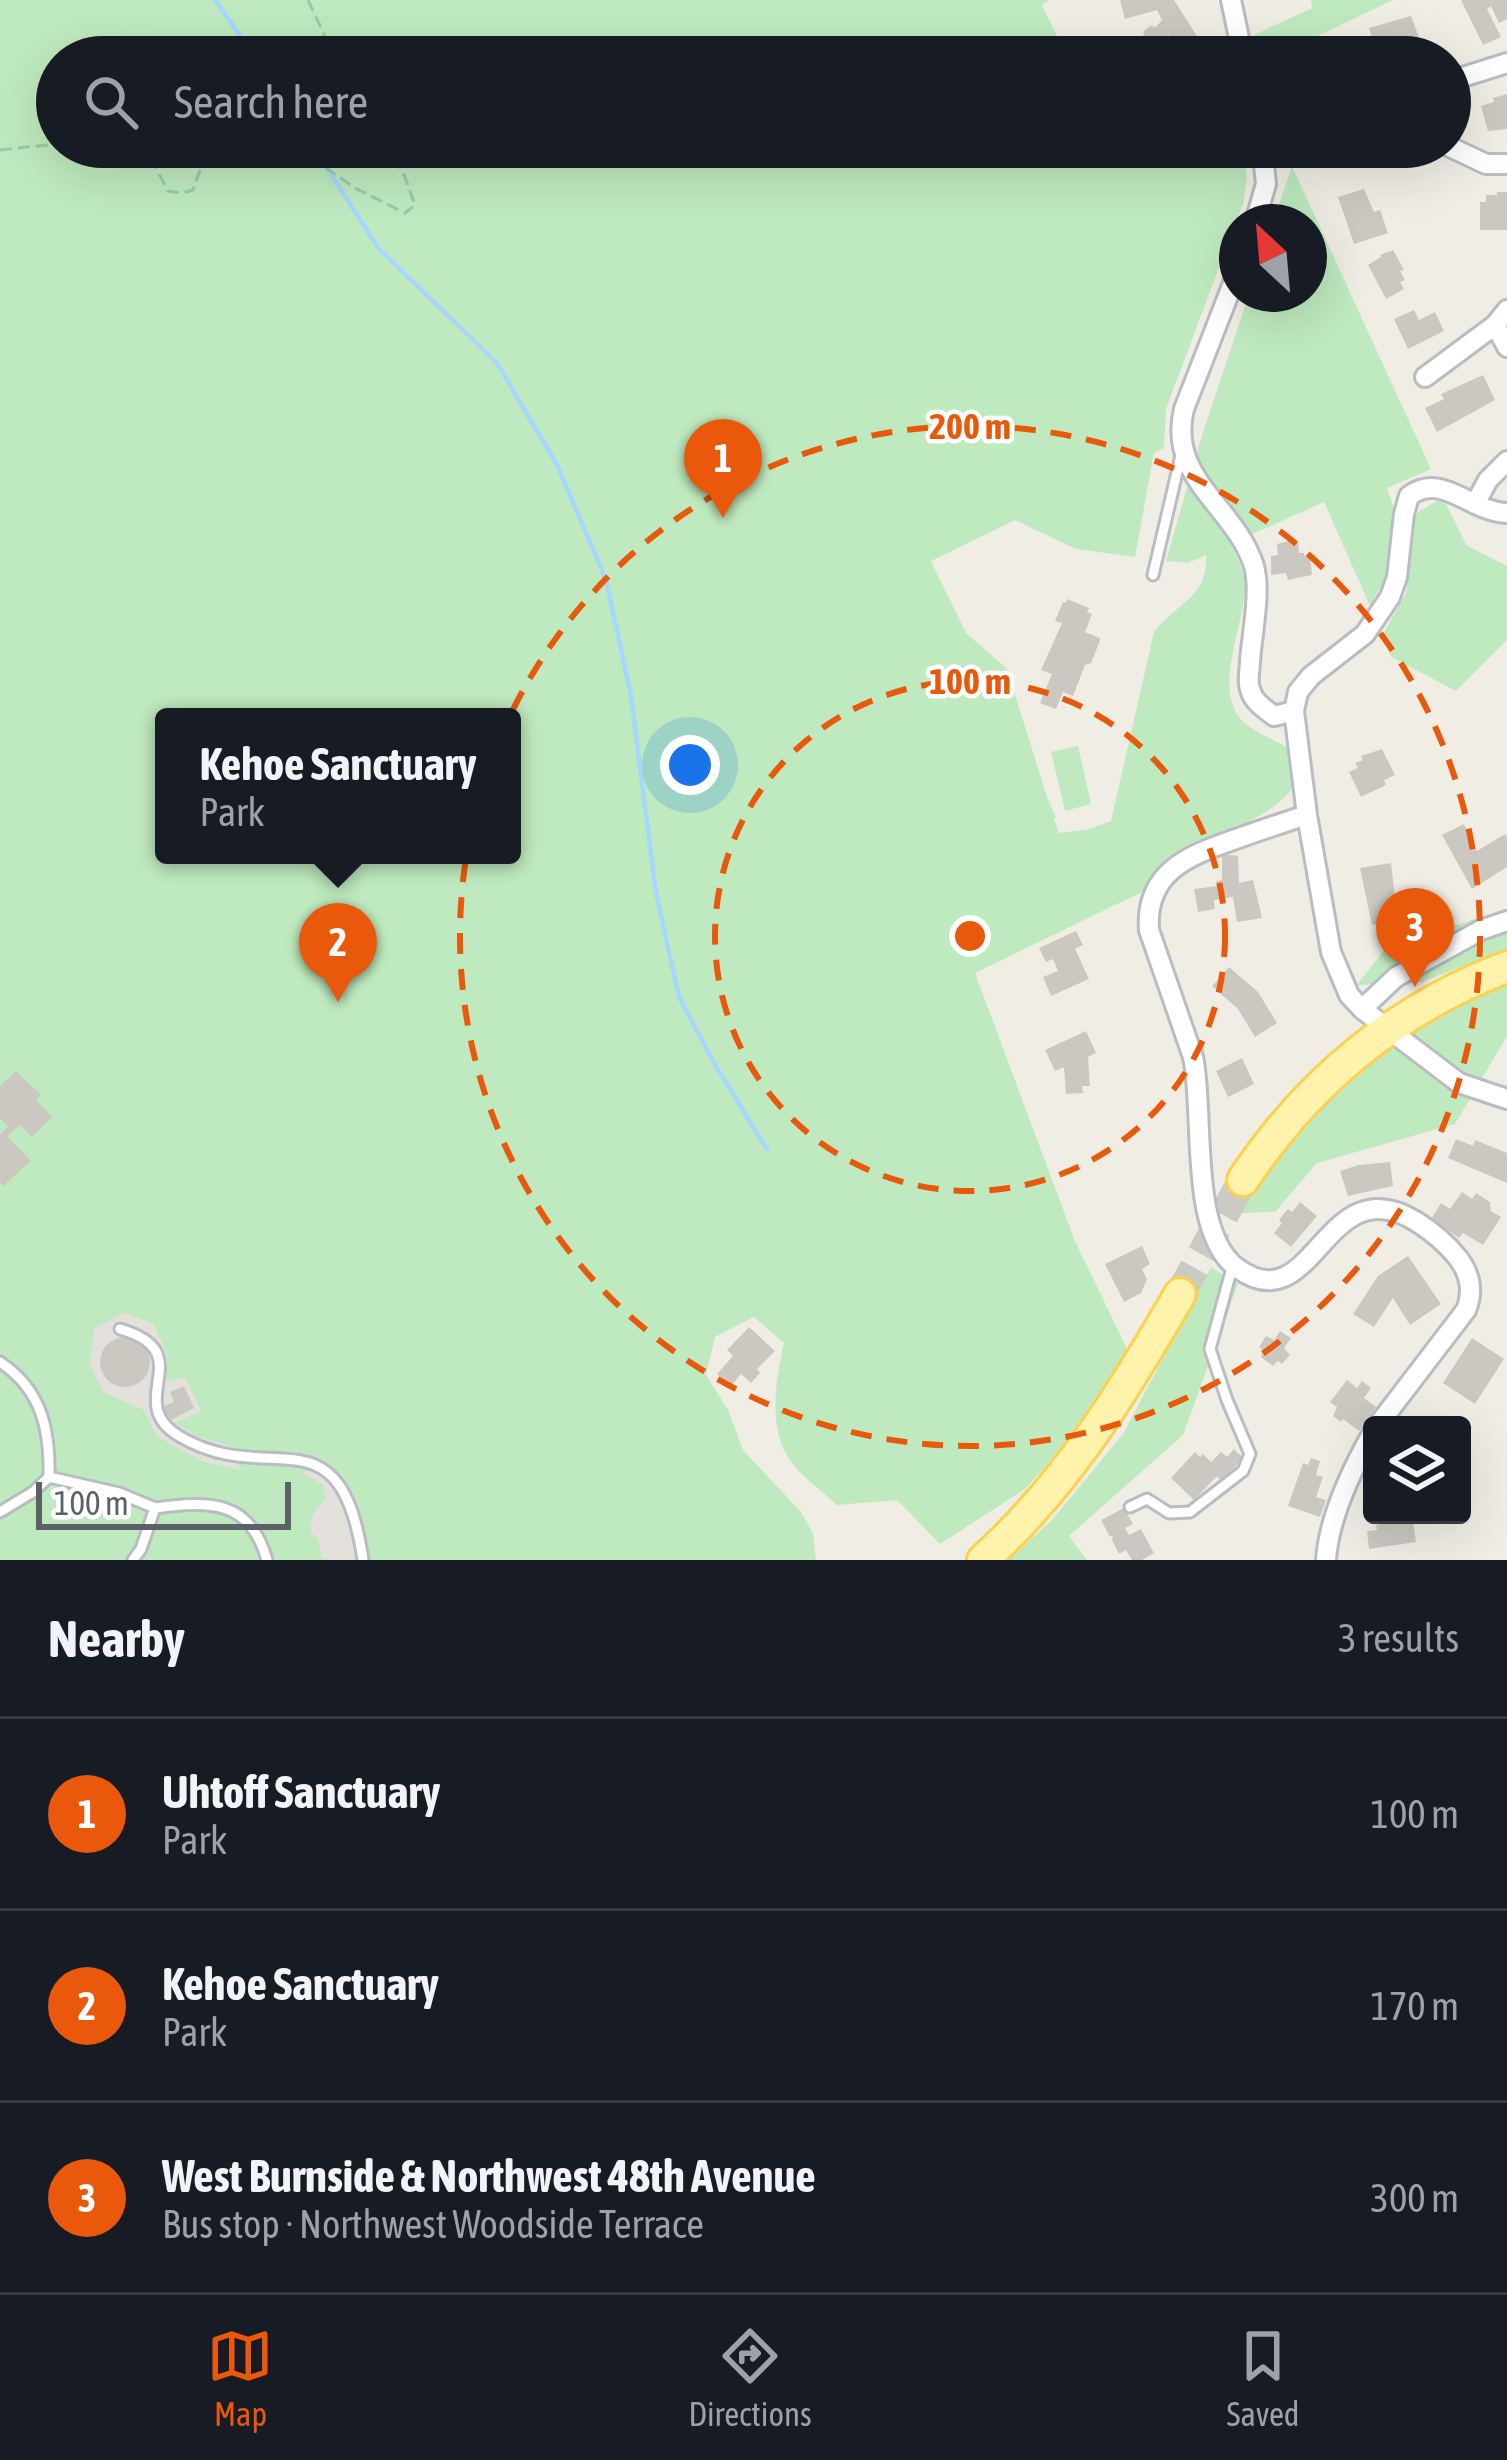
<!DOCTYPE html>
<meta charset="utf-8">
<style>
:root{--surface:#171b24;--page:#20242c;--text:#f1f3f6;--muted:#9ea1a6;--line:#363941;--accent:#ea580c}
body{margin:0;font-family:"Asap Condensed",sans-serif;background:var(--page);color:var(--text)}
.controls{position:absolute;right:36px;bottom:36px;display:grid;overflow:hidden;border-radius:12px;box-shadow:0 12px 48px #0002}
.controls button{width:108px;height:108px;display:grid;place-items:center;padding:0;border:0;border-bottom:3px solid var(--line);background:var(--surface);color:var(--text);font:60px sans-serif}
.compass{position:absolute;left:1219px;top:204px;width:108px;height:108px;border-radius:50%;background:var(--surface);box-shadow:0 12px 48px #0002;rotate:334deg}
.scale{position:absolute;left:36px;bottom:30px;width:255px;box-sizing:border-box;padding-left:12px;border:6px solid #5c6166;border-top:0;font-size:33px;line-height:42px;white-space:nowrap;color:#5c6166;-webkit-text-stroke:9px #fff;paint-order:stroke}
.you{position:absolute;left:690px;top:765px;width:42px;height:42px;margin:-30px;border:9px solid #fff;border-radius:50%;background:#1a73e8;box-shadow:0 0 0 18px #1a73e833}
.badge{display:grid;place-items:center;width:78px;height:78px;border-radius:50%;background:var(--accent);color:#fff;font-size:39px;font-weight:700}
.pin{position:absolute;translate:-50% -99px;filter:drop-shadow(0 3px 6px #0008)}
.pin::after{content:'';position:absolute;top:63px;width:42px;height:36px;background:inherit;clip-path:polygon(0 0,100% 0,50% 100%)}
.popup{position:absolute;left:155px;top:708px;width:366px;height:156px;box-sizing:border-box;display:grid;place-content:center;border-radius:12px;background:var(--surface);filter:drop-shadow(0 3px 9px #0005);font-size:39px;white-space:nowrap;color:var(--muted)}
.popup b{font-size:45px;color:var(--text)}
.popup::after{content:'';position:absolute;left:50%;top:100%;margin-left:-24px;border:24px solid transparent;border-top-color:var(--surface)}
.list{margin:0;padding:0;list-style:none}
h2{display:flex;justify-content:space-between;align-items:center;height:156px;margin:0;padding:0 48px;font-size:51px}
h2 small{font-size:39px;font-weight:400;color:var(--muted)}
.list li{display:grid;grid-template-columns:78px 1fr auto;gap:36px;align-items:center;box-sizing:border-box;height:192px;padding:0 48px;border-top:3px solid var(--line)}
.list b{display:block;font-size:45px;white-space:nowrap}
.list p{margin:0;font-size:39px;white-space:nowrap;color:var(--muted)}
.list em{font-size:39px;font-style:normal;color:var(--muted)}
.icon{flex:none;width:66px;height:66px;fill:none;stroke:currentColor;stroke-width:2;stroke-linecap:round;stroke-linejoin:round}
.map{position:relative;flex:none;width:1507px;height:1560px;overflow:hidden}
.search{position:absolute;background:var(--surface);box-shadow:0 12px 48px #0002;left:36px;right:36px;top:36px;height:132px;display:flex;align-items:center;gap:30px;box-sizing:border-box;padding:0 42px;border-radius:66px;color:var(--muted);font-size:45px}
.sheet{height:732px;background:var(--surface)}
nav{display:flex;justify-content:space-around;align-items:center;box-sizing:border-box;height:168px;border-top:3px solid var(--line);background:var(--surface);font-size:33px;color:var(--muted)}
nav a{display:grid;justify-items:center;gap:6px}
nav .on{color:var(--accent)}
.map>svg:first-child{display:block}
</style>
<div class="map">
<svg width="1507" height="1560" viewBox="0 0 1507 1560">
<rect width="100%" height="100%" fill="#f0eee4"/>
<path fill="#e4e1dc" d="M150,1283L254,1495L324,1462L372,1560H285L110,1419L64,1325Z"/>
<path fill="#bfeabf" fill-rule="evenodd" d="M0,0H1050L1042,5L1067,57H57V147H1243L1247,178L1244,201L1166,409L1164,448L1154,453L1135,557L1076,549L1015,520L931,561L966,633L1007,669L1048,800L1056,817L1054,819L1059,833L1086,830L1111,821L1154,632C1178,601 1208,598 1206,555L1188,563L1166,561L1200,442L1249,294H1309V222H1273L1292,166L1431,469L1387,488L1394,509L1386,577L1370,606L1324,502L1230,544C1238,559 1245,571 1245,588C1244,624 1215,685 1239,717C1249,730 1272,739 1287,747C1290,759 1296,772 1293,784C1286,814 1194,844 1166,863C1156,871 1149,881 1142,892L975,973L1075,1241L1128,1351L1094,1412L1025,1489L940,1544L897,1500L837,1505C823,1492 797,1473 788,1457C768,1426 776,1377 784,1343L754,1317L715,1337L706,1375L728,1410L743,1450L801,1512L813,1533L816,1560H371L324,1462L301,1474L308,1475L323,1485L326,1499C314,1510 310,1516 311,1532L318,1539L322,1557L334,1560H0ZM164,717H512V855H164ZM125,1313L153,1324L167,1354V1382L185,1377L201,1411L174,1423L199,1437L230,1446L241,1470L201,1461L157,1436L144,1410L103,1392L90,1366L94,1328Z
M1311,0H1393L1273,57H1258L1254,35L1312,8Z
M1443,497L1466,545L1507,566V640L1456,691L1391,657L1382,636L1406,593L1412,516Z
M1078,746L1091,804L1065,811L1051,752Z
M1507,908V948L1423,982L1357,985L1385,949Z
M1507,979V1036L1455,1124L1317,1163L1275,1212L1238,1213L1286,1135L1384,1041Z
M1211,1267L1238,1284L1183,1435L1069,1536L1087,1560H1008L1052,1520L1123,1434Z"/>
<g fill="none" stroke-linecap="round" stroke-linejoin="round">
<path stroke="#a6d7ff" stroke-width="4.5" d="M215,0L255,57
M313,147L379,249L497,363L557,465L606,580L631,696L656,893L679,997L715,1065L767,1149"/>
</g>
<path fill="#cbc8c1" d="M1120,0H1174L1200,41L1181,54L1168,34L1165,44L1147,45L1143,38L1144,31L1150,26L1156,27L1162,20L1157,10L1125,19Z
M1461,0H1507V19L1499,23L1491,6L1487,9L1501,37L1483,45Z
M1411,16L1419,37L1378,55L1369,28Z
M1507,94V129L1488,131L1481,106L1494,102L1493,98Z
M1364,189L1374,212L1380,210L1388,233L1354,244L1338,197Z
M1497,192H1507V230H1480V202H1486V195H1497Z
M1393,250L1404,270L1400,271L1405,280L1400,282L1404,289L1386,299L1368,265L1381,257L1380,255Z
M1414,310L1419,320L1435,312L1444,331L1408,349L1394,319Z
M1483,375L1495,400L1437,432L1425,408L1444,399L1441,394Z
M1292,540L1293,544L1298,543L1299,553H1304V556L1310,555L1312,575L1288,580L1286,573L1271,575V556L1278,555L1277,544Z
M1067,599L1089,608L1087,612L1092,614L1085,632L1100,638L1099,643L1091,663L1085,665L1073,696L1063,692L1056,709L1040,703L1052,674L1041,670L1062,623L1055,621L1063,602L1066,603Z
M1382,749L1395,775L1384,780L1386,785L1361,797L1349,772L1358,768L1355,763L1363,760L1361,756Z
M1464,824L1477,851L1505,834L1507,837V867L1472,889L1442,835Z
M1222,854L1238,856L1239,883L1253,880L1262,918L1237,922L1233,897L1214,900L1215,909L1198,912L1194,889L1217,886L1216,881L1222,880Z
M1391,863L1396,906H1390L1393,922L1372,925L1360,868Z
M1076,931L1083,945L1075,949L1089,979L1051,996L1043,977L1058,971L1053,959L1046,962L1039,948Z
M1229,967L1258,992L1277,1023L1255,1037L1238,1009L1212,986Z
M1086,1031L1096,1053L1088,1057L1090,1086H1082L1083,1093L1066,1094L1064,1067L1055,1071L1045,1050Z
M1242,1058L1254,1084L1228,1097L1216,1071Z
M16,1071L41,1095L36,1100L52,1117L32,1137L20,1125L7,1136L31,1161L3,1186L0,1183V1134L8,1127L0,1118V1086Z
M1456,1139L1473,1146L1475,1140L1507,1153V1183L1448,1158Z
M1390,1162L1393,1186L1348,1196L1340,1171L1358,1165Z
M1462,1192L1472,1199L1476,1193L1490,1202L1491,1211L1501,1217L1483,1245L1463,1233L1459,1238L1432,1218L1441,1203L1450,1209Z
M1300,1202L1317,1216L1291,1247L1274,1233L1282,1223L1279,1221L1282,1216L1288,1209L1292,1212Z
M1142,1246L1150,1264L1142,1269L1147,1279L1141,1293L1124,1302L1105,1264Z
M1408,1256L1441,1304L1410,1325L1393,1298L1374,1327L1353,1314L1378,1276Z
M749,1327L775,1351L757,1369L760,1373L751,1383L741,1374L731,1386L717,1374L733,1356L727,1350Z
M1280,1331L1291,1338L1284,1348L1290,1355L1282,1364L1278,1361L1273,1366L1261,1357L1263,1350L1259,1347L1266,1336L1274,1340Z
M100 1362a25 25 0 1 1 50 0a25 25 0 1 1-50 0Z
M1472,1338L1504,1359L1475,1404L1443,1383Z
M1347,1380L1357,1388L1362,1381L1371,1388L1364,1398L1376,1407L1359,1431L1343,1419L1341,1422L1333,1416L1337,1407L1330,1402Z
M184,1386L194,1408L169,1421L162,1407L174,1402L170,1392Z
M1234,1449L1243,1458L1222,1481L1217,1476L1194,1500L1171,1478L1195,1452L1200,1457L1203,1454L1211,1462L1221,1452L1227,1457Z
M1311,1458L1320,1461L1316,1475L1323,1477L1316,1497L1326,1500L1320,1517L1288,1506L1303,1463L1308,1465Z
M1124,1508L1133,1524L1125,1528L1129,1535L1141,1529L1154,1553L1142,1560H1132L1126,1550L1119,1554L1112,1540L1113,1535L1110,1537L1101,1520Z
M1383,1515H1412L1416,1542L1369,1549L1367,1531L1377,1530L1376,1525L1385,1523Z"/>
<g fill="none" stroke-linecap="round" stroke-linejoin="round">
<path stroke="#cbcbc4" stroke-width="30" stroke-dasharray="30 15" stroke-linecap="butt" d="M1180,1294L1243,1180"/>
<g stroke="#b9bcc2" stroke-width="15">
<path id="service" d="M1153,575L1182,451
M120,1329C202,1353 121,1401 179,1436C270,1491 340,1404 363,1560
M0,1362C42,1390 50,1430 49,1477L33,1492L0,1512
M49,1477L119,1493L155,1508
M1130,1507L1147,1499L1169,1513L1190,1512L1243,1471L1250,1454L1227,1400L1210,1349L1233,1264
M133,1560L141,1549L155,1508C209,1501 250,1499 267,1560"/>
</g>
<g stroke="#b9bcc2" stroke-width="24">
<path id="minor" d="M1231,0L1243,57
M1450,81L1507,63
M1450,147L1486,164H1507
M1255,222L1266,184L1262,147
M1237,273L1184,409C1167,479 1235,506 1254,566C1261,592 1252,634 1250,661C1250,669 1247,681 1250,689C1253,702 1264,708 1274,716L1294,711
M1495,325L1507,347
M1425,377L1495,325L1507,310
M1475,504L1488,480L1507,461
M1507,513C1470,512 1442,471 1409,496L1404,514L1397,577L1390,597L1365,634L1311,676L1298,692L1294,711L1307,815L1331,952L1349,995L1362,1009L1459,1083L1507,1099
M1307,815C1282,823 1258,831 1233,840C1187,856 1145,873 1149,930L1193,1057C1205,1112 1188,1232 1237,1268C1315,1325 1324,1163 1417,1222C1433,1232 1446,1243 1458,1258C1470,1274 1474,1291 1466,1310L1378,1425
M1362,1009L1396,977L1481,930L1507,921
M1326,1560C1329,1517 1351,1471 1372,1434"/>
</g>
<g stroke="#ffd04f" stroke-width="36">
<path id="primary" d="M1243,1180C1307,1083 1397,1008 1507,967
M983,1560C1067,1484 1124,1391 1180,1294"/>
</g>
<path stroke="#96cca6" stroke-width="3" stroke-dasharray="12 6" stroke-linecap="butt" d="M308,0L335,57
M138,147L147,151L168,191L182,193L193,190L208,147
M296,147L355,188L405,213L415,205L403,172L385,147
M0,150L57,144"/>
<use href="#service" stroke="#fff" stroke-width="9"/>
<use href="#minor" stroke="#fff" stroke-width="18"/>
<use href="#primary" stroke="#fff2ab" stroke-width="30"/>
</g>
<g fill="none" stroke="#e8590c" stroke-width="6" stroke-dasharray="21 15">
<circle cx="970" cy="936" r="255"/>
<circle cx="970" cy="936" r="510"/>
</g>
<circle cx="970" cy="936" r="18" fill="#e8590c" stroke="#fff" stroke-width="6"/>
<g font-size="36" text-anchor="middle" font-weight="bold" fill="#e8590c" stroke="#fff" stroke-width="9" stroke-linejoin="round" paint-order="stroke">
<text x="970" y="439">200 m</text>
<text x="970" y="694">100 m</text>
</g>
</svg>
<div class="controls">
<button><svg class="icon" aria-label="layers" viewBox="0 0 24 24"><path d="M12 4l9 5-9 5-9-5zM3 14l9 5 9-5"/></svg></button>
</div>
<svg class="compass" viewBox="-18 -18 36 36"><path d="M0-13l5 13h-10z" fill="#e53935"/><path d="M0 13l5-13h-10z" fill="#9ea1a6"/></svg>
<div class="scale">100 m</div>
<div class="you"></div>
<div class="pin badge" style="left:723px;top:518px">1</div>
<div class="pin badge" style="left:338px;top:1002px">2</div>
<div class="popup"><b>Kehoe Sanctuary</b>Park</div>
<div class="pin badge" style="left:1415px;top:987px">3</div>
<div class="search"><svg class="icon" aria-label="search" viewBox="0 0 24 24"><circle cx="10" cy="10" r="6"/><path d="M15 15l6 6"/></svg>Search here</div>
</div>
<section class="sheet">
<h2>Nearby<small>3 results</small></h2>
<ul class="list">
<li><span class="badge">1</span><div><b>Uhtoff Sanctuary</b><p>Park</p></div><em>100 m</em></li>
<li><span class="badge">2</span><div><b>Kehoe Sanctuary</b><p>Park</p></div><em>170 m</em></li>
<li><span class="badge">3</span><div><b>West Burnside &amp; Northwest 48th Avenue</b><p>Bus stop · Northwest Woodside Terrace</p></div><em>300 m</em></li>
</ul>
</section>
<nav>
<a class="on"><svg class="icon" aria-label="map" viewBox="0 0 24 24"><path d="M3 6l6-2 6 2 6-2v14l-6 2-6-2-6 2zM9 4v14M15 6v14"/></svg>Map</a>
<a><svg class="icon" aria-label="directions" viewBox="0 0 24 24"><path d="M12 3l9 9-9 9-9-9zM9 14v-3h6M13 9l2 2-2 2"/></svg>Directions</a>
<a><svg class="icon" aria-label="saved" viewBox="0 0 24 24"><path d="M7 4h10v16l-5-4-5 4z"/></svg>Saved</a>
</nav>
